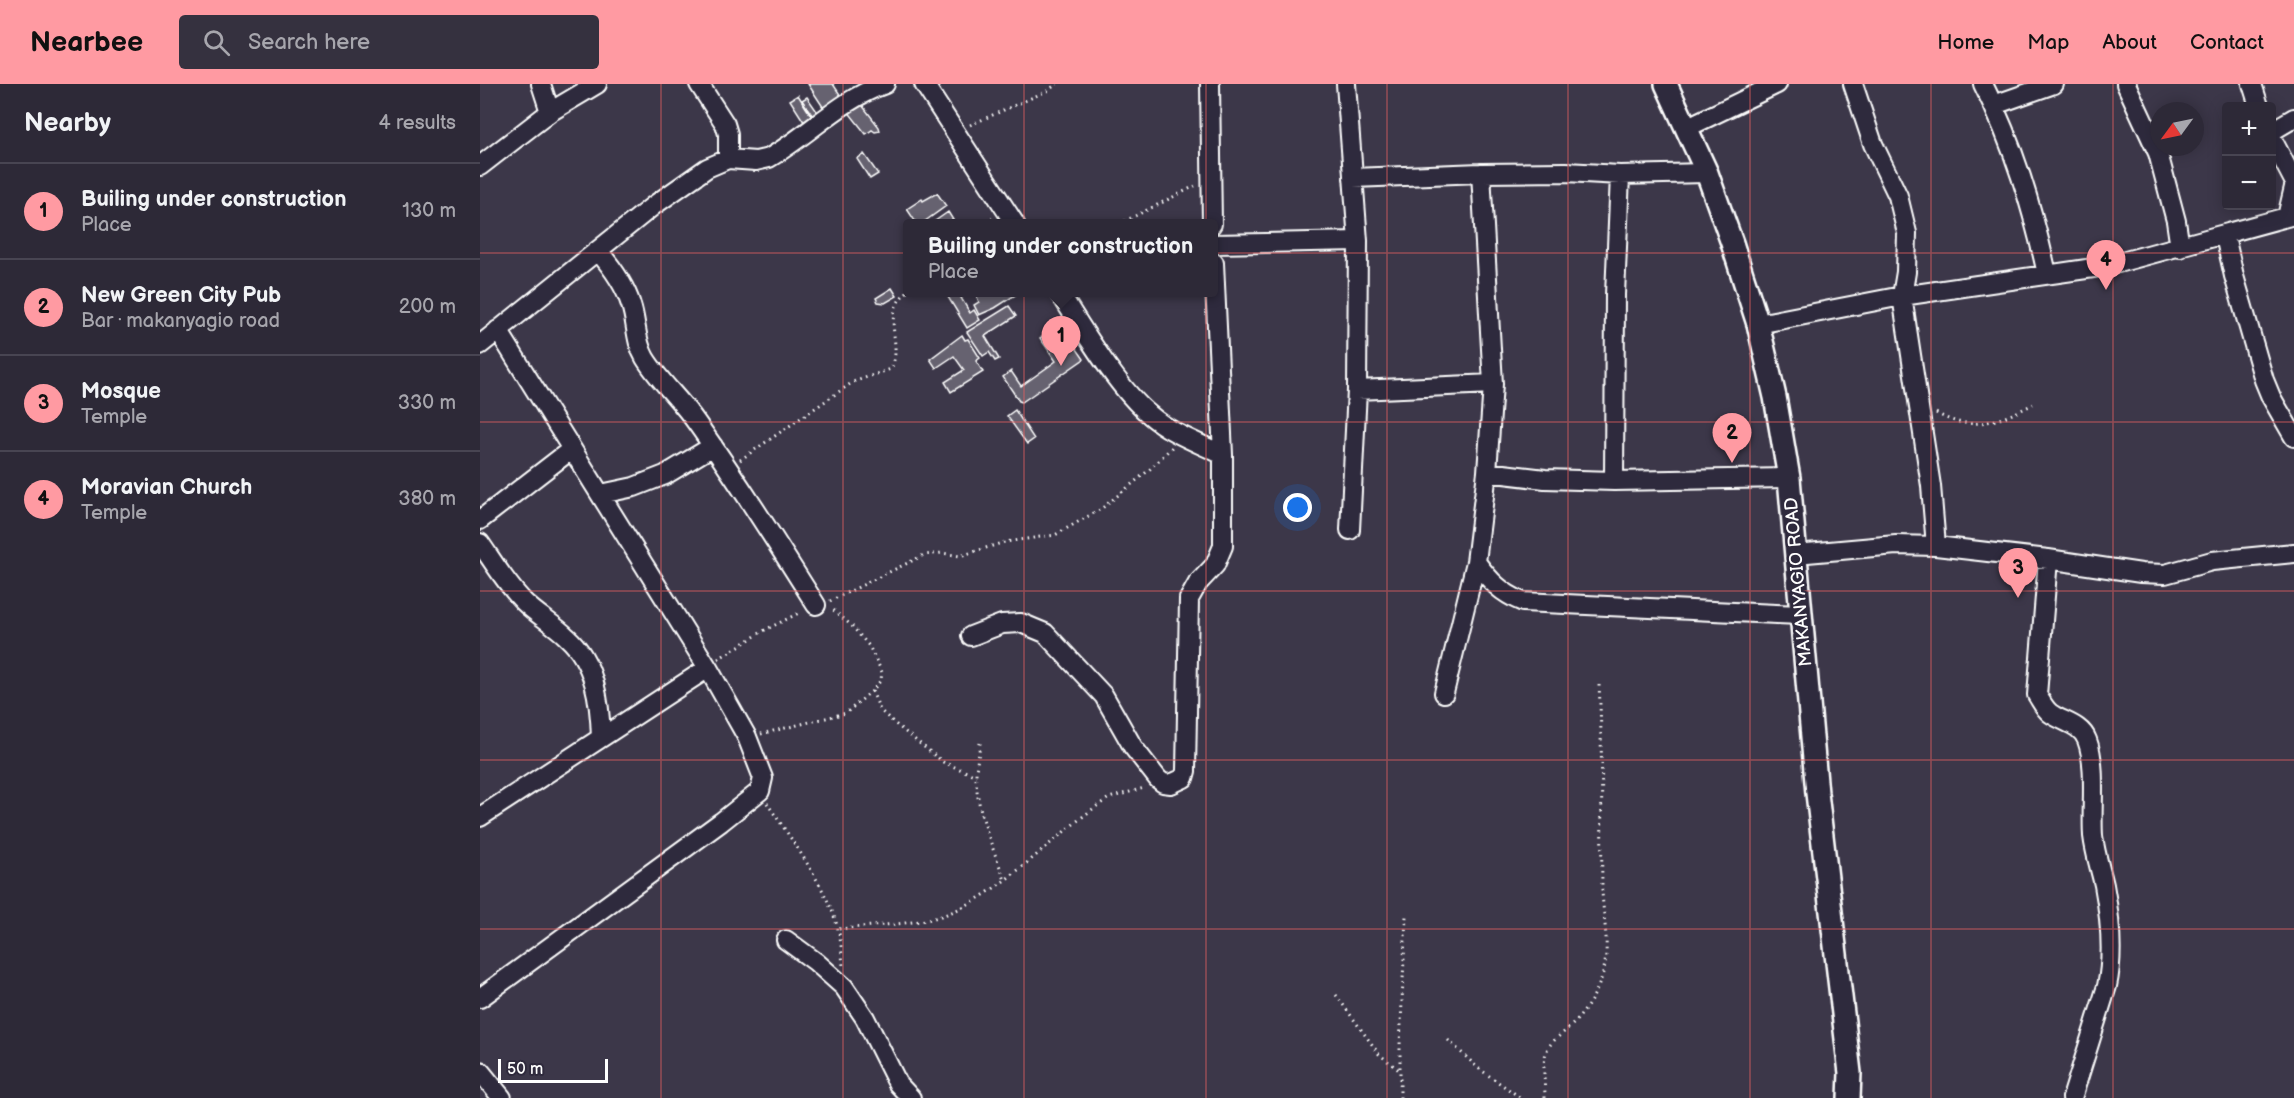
<!DOCTYPE html>
<meta charset="utf-8">
<style>
:root{--surface:#2d2937;--page:#35313f;--text:#f1f3f6;--muted:#a7a6ad;--line:#484552;--accent:#ff9aa2}
body{margin:0;font-family:"Balsamiq Sans",sans-serif;background:var(--page);color:var(--text)}
.controls{position:absolute;right:18px;top:18px;display:grid;overflow:hidden;border-radius:6px;box-shadow:0 3px 15px #0003}
.controls button{width:54px;height:54px;display:grid;place-items:center;padding:0;border:0;border-bottom:2px solid var(--line);background:var(--surface);color:var(--text);font:30px sans-serif}
.compass{position:absolute;left:1670px;top:18px;width:54px;height:54px;border-radius:50%;background:var(--surface);box-shadow:0 3px 15px #0003;rotate:237deg}
.scale{position:absolute;left:18px;bottom:15px;width:110px;box-sizing:border-box;padding-left:6px;border:3px solid #fff;border-top:0;font-size:16px;line-height:21px;white-space:nowrap;color:#fff;-webkit-text-stroke:4px #2f2a3d;paint-order:stroke}
.you{position:absolute;left:818px;top:424px;width:21px;height:21px;margin:-15px;border:4px solid #fff;border-radius:50%;background:#1a73e8;box-shadow:0 0 0 9px #1a73e833}
.badge{display:grid;place-items:center;width:39px;height:39px;border-radius:50%;background:var(--accent);color:#111;font-size:20px;font-weight:700}
.pin{position:absolute;translate:-50% -50px;filter:drop-shadow(0 2px 3px #0008)}
.pin::after{content:'';position:absolute;top:32px;width:21px;height:18px;background:inherit;clip-path:polygon(0 0,100% 0,50% 100%)}
.popup{position:absolute;left:423px;top:135px;width:315px;height:78px;box-sizing:border-box;display:grid;place-content:center;border-radius:6px;background:var(--surface);filter:drop-shadow(0 2px 4px #0005);font-size:20px;white-space:nowrap;color:var(--muted)}
.popup b{font-size:22px;color:var(--text)}
.popup::after{content:'';position:absolute;left:50%;top:100%;margin-left:-12px;border:12px solid transparent;border-top-color:var(--surface)}
.list{margin:0;padding:0;list-style:none}
h2{display:flex;justify-content:space-between;align-items:center;height:78px;margin:0;padding:0 24px;font-size:26px}
h2 small{font-size:20px;font-weight:400;color:var(--muted)}
.list li{display:grid;grid-template-columns:39px 1fr auto;gap:18px;align-items:center;box-sizing:border-box;height:96px;padding:0 24px;border-top:2px solid var(--line)}
.list b{display:block;font-size:22px;white-space:nowrap}
.list p{margin:0;font-size:20px;white-space:nowrap;color:var(--muted)}
.list em{font-size:20px;font-style:normal;color:var(--muted)}
.icon{flex:none;width:33px;height:33px;fill:none;stroke:currentColor;stroke-width:2;stroke-linecap:round;stroke-linejoin:round}
.map{position:relative;flex:none;width:1814px;height:1014px;overflow:hidden}
header{display:flex;align-items:center;gap:36px;box-sizing:border-box;height:84px;padding:0 30px;background:var(--accent);color:#111}
header strong{font-size:28px}
nav{display:flex;gap:33px;margin-inline-start:auto;font-size:21px}
.search{width:420px;height:54px;background:var(--page);display:flex;align-items:center;gap:15px;box-sizing:border-box;padding:0 21px;border-radius:6px;color:var(--muted);font-size:22px}
main{display:flex}
aside{flex:1;background:var(--surface)}
.map>svg:first-child{display:block}
</style>
<header>
<strong>Nearbee</strong>
<div class="search"><svg class="icon" aria-label="search" viewBox="0 0 24 24"><circle cx="10" cy="10" r="6"/><path d="M15 15l6 6"/></svg>Search here</div>
<nav><a>Home</a><a>Map</a><a>About</a><a>Contact</a></nav>
</header>
<main>
<aside>
<h2>Nearby<small>4 results</small></h2>
<ul class="list">
<li><span class="badge">1</span><div><b>Builing under construction</b><p>Place</p></div><em>130 m</em></li>
<li><span class="badge">2</span><div><b>New Green City Pub</b><p>Bar · makanyagio road</p></div><em>200 m</em></li>
<li><span class="badge">3</span><div><b>Mosque</b><p>Temple</p></div><em>330 m</em></li>
<li><span class="badge">4</span><div><b>Moravian Church</b><p>Temple</p></div><em>380 m</em></li>
</ul>
</aside>
<div class="map">
<svg width="1814" height="1014" viewBox="0 0 1814 1014">
<rect width="100%" height="100%" fill="#3c3749"/>
<filter id="ink" filterUnits="userSpaceOnUse"><feTurbulence type="fractalNoise" baseFrequency=".0167" numOctaves="2"/><feDisplacementMap in="SourceGraphic" scale="12" xChannelSelector="R" yChannelSelector="G"/><feConvolveMatrix kernelMatrix="1 2 1 2 8 2 1 2 1" color-interpolation-filters="sRGB"/></filter>
<g filter="url(#ink)">
<path fill="#666270" stroke="#fff" stroke-width="1.5" d="M328,0H353L363,15L345,26Z
M318,11L334,36L326,41L310,16Z
M327,13L341,33L336,37L322,16Z
M379,17L399,43L400,47L395,48L392,46L386,50L367,26Z
M384,70L398,90L390,95L377,75Z
M457,109L466,122L441,140H437L427,125L442,115L443,117Z
M468,128L475,139L451,140Z
M412,204L417,212L405,219L398,218L396,214Z
M475,208H490L481,214L490,229L494,226L500,236L487,244L468,213Z
M495,208H540L515,224L499,231L494,221L499,218Z
M529,222L536,232L505,252L519,275L515,277L509,268L503,272L487,248Z
M580,241L604,275L542,318L539,317L523,293L531,287L541,302L576,277L560,254Z
M482,251L485,256L488,255L500,274L496,277L503,288L471,308L465,298L484,286L474,272L456,284L450,275Z
M535,326L554,355L547,360L527,332Z"/>
<g fill="none" stroke-linecap="round" stroke-linejoin="round">
<g stroke="#fff" stroke-width="22">
<path id="minor" d="M61,0L70,28
M219,0L245,40L248,50V75
M444,0L535,140
M730,0L732,140
M866,0L878,157L877,306L870,446
M1373,0L1393,60L1418,112L1427,149L1426,188L1422,212L1451,402L1456,462
M1503,0C1534,62 1552,122 1567,190
M1646,0L1678,69L1696,137L1700,164
M1772,0L1779,22
M1514,21L1574,0
M1206,44L1297,0
M1792,47L1814,34
M1792,55L1814,97
M0,82L70,28L117,0
M873,94L1001,89L1086,88L1140,91L1227,89
M1807,133L1814,103
M1745,152L1754,192L1784,296L1791,313L1814,353
M734,160L878,157
M118,167C132,183 145,201 151,221C157,239 155,257 165,274C179,297 201,316 216,338C258,397 297,459 336,521
M579,208C603,245 637,304 670,331C690,349 719,359 743,371
M1278,240L1422,212L1627,182L1814,131
M0,261L173,122L227,84L248,75L276,77L289,74C329,51 361,15 405,0
M877,306L1013,300
M1007,388L1065,395L1134,397L1309,394
M1134,397L1135,211L1140,91
M121,410L154,403L185,391L233,362
M0,436L92,365
M0,459C14,479 27,501 44,518C57,531 74,540 87,553C115,578 120,618 121,654
M1316,470L1416,461L1456,462L1568,475L1661,489L1685,490L1732,477L1814,469
M1568,475L1557,611C1561,617 1564,624 1570,629C1582,638 1601,640 1607,656C1617,682 1611,723 1613,752C1615,769 1620,784 1624,801C1630,833 1634,870 1627,902L1592,1014
M996,478C1010,497 1021,509 1043,518L1320,531
M491,552L522,540L541,539L565,549L624,612L653,663L678,695L683,699L691,700L704,694L706,687L709,515L718,499L735,481L743,462V371L734,179
M964,609L996,478L1007,388L1013,300L1001,89
M0,733L228,584
M306,856L336,878L364,903L385,934L418,1000L431,1014
M0,914L241,738L280,707L283,694L267,653L228,584L18,246
M0,987L22,1014"/>
</g>
<g stroke="#fff" stroke-width="26">
<path id="tertiary" d="M1186,0L1227,89L1252,159L1278,240L1295,313L1309,394L1337,709L1370,989L1369,1014"/>
</g>
<path stroke="#fff" stroke-width="3" stroke-dasharray="1.5 4.5" stroke-linecap="butt" d="M490,41L567,7L577,0
M501,140L512,134
M639,140L715,102
M1456,329C1490,349 1521,337 1553,320
M260,376L373,298L411,285C424,258 399,231 428,207
M350,517L444,471L462,469L480,472L525,458L575,451L621,425L668,387L692,363
M238,575L285,546L321,528
M392,607L400,626L414,639L463,678L496,692
M281,650L366,629L392,607L401,596L402,588L389,562L372,542L351,524
M500,659C499,670 496,681 496,692C496,725 513,765 525,796
M287,719C311,755 347,803 358,845C361,856 362,870 363,882
M359,845C387,842 417,841 446,836C508,824 566,758 617,722L629,714L664,704
M856,911L899,970L920,987
M968,956L998,984L1041,1014
M920,1014V961L926,832
M1065,1014C1065,1000 1062,982 1066,969C1070,956 1085,949 1094,939C1109,923 1122,901 1125,879C1129,854 1122,827 1122,802C1121,735 1123,668 1119,601"/>
<use href="#minor" stroke="#2f2a3d" stroke-width="18"/>
<use href="#tertiary" stroke="#2f2a3d" stroke-width="21"/>
</g>
</g>
<path fill="none" stroke="#e05e5e" stroke-width="1.5" stroke-opacity="0.55" d="M181,0V1014M363,0V1014M544,0V1014M726,0V1014M907,0V1014M1088,0V1014M1270,0V1014M1451,0V1014M1633,0V1014M0,169H1814M0,338H1814M0,507H1814M0,676H1814M0,845H1814"/>
<g text-anchor="middle" stroke-width="4.5" stroke-linejoin="round" paint-order="stroke">
<g font-size="18" fill="#fff" stroke="#2f2a3d">
<text transform="translate(1318 498) rotate(-95)" y="6">MAKANYAGIO ROAD</text>
</g>
</g>
</svg>
<div class="controls">
<button>+</button>
<button>−</button>
</div>
<svg class="compass" viewBox="-18 -18 36 36"><path d="M0-13l5 13h-10z" fill="#e53935"/><path d="M0 13l5-13h-10z" fill="#a7a6ad"/></svg>
<div class="scale">50 m</div>
<div class="you"></div>
<div class="pin badge" style="left:581px;top:282px">1</div>
<div class="popup"><b>Builing under construction</b>Place</div>
<div class="pin badge" style="left:1252px;top:379px">2</div>
<div class="pin badge" style="left:1538px;top:514px">3</div>
<div class="pin badge" style="left:1626px;top:206px">4</div>
</div>
</main>
